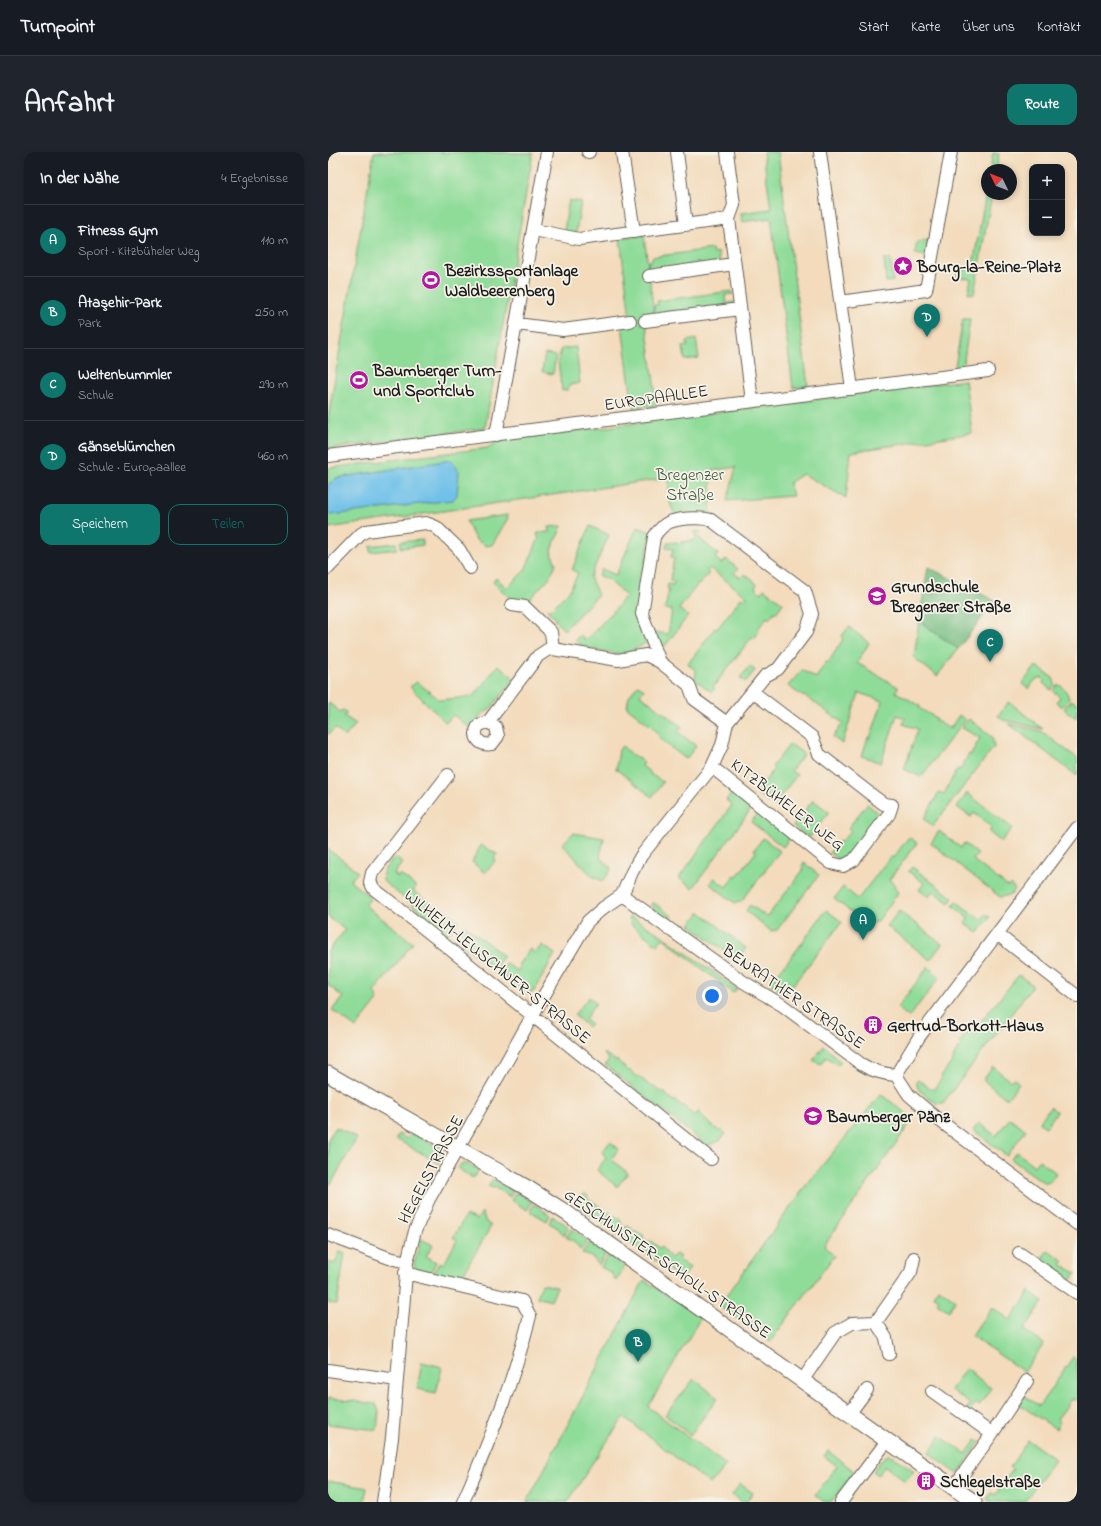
<!DOCTYPE html>
<html lang="de">
<meta charset="utf-8">
<style>
:root{--surface:#171b24;--page:#20242c;--text:#f1f3f6;--muted:#9ea1a6;--line:#363941;--accent:#0f766e}
body{margin:0;font-family:"Indie Flower",sans-serif;background:var(--page);color:var(--text)}
.controls{position:absolute;right:12px;top:12px;display:grid;overflow:hidden;border-radius:8px;box-shadow:0 2px 6px #0003}
.controls button{width:36px;height:36px;display:grid;place-items:center;padding:0;border:0;border-bottom:1px solid var(--line);background:var(--surface);color:var(--text);font:20px sans-serif}
.compass{position:absolute;left:653px;top:12px;width:36px;height:36px;border-radius:50%;background:var(--surface);box-shadow:0 2px 6px #0003;rotate:313deg}
.you{position:absolute;left:384px;top:844px;width:14px;height:14px;margin:-10px;border:3px solid #fff;border-radius:50%;background:#1a73e8;box-shadow:0 0 0 6px #1a73e833}
.badge{display:grid;place-items:center;width:26px;height:26px;border-radius:50%;background:var(--accent);color:#fff;font-size:13px;font-weight:700}
.pin{position:absolute;translate:-50% -33px;filter:drop-shadow(0 1px 2px #0008)}
.pin::after{content:'';position:absolute;top:21px;width:14px;height:12px;background:inherit;clip-path:polygon(0 0,100% 0,50% 100%)}
.list{margin:0;padding:0;list-style:none}
h2{display:flex;justify-content:space-between;align-items:center;height:52px;margin:0;padding:0 16px;font-size:17px}
h2 small{font-size:13px;font-weight:400;color:var(--muted)}
.list li{display:grid;grid-template-columns:26px 1fr auto;gap:12px;align-items:center;box-sizing:border-box;height:72px;padding:0 16px;border-top:1px solid var(--line)}
.list b{display:block;font-size:15px;white-space:nowrap}
.list p{margin:0;font-size:13px;white-space:nowrap;color:var(--muted)}
.list em{font-size:13px;font-style:normal;color:var(--muted)}
.actions{display:flex;gap:8px;padding:12px 16px}
.actions a{flex:1;padding:9px 0;border:1px solid var(--accent);border-radius:12px;text-align:center;font-size:14px;color:var(--accent)}
.actions .main{background:var(--accent);color:#fff}
.map{position:relative;flex:none;width:749px;height:1350px;overflow:hidden;border-radius:12px}
header{display:flex;align-items:center;gap:24px;box-sizing:border-box;height:56px;padding:0 20px;background:var(--surface);border-bottom:1px solid var(--line)}
header strong{font-size:19px}
nav{display:flex;gap:22px;margin-inline-start:auto;font-size:14px}
.intro{display:flex;align-items:center;justify-content:space-between;box-sizing:border-box;height:96px;padding:0 24px}
h1{margin:0;font-size:28px}
.button{padding:10px 18px;border-radius:12px;background:var(--accent);color:#fff;font-size:14px;font-weight:700}
main{display:flex;gap:24px;padding:0 24px}
aside{flex:1;background:var(--surface);border-radius:12px;box-shadow:0 2px 6px #0003}
.map>svg:first-child{display:block}
</style>
<header>
<strong>Turnpoint</strong>
<nav><a>Start</a><a>Karte</a><a>Über uns</a><a>Kontakt</a></nav>
</header>
<div class="intro"><h1>Anfahrt</h1><a class="button">Route</a></div>
<main>
<aside>
<h2>In der Nähe<small>4 Ergebnisse</small></h2>
<ul class="list">
<li><span class="badge">A</span><div><b>Fitness Gym</b><p>Sport · Kitzbüheler Weg</p></div><em>110 m</em></li>
<li><span class="badge">B</span><div><b>Ataşehir-Park</b><p>Park</p></div><em>250 m</em></li>
<li><span class="badge">C</span><div><b>Weltenbummler</b><p>Schule</p></div><em>290 m</em></li>
<li><span class="badge">D</span><div><b>Gänseblümchen</b><p>Schule · Europaallee</p></div><em>460 m</em></li>
</ul>
<div class="actions"><a class="main">Speichern</a><a>Teilen</a></div>
</aside>
<div class="map">
<svg width="749" height="1350" viewBox="0 0 749 1350">
<rect width="100%" height="100%" fill="#f7f3e8"/>
<filter id="ink" filterUnits="userSpaceOnUse"><feTurbulence type="fractalNoise" baseFrequency=".025" numOctaves="2"/><feDisplacementMap in="SourceGraphic" scale="8" xChannelSelector="R" yChannelSelector="G"/><feConvolveMatrix kernelMatrix="1 2 1 2 8 2 1 2 1" color-interpolation-filters="sRGB"/></filter>
<filter id="wash" filterUnits="userSpaceOnUse"><feTurbulence type="fractalNoise" baseFrequency=".012" numOctaves="4" result="noise"/><feDisplacementMap in="SourceGraphic" scale="16" xChannelSelector="R" yChannelSelector="G"/><feGaussianBlur stdDeviation="0.9" result="paint"/><feColorMatrix in="noise" values="0 0 0 0 0 0 0 0 0 0 0 0 0 0 0 0 0 1.4 0 .05"/><feComposite in="paint" operator="in"/></filter>
<g filter="url(#wash)">
<rect width="100%" height="100%" fill="#f3dbbc"/>
<path fill="#8fdc99" stroke="#567c5a" d="M46,0L205,1L157,276L0,297V266Z
M435,0H450L480,234L465,236L443,66L414,70L413,61L443,57Z
M665,1L671,2L668,18H662Z
M659,36V42H664L646,142L640,141L643,127L628,125L630,116L644,118Z
M241,48L253,50L248,81L236,79Z
M316,83L326,162L317,163L329,253L305,256L294,174L303,173L292,86Z
M601,88L598,104L587,102L589,90Z
M384,97L385,101L390,100L392,113L326,119L325,117H321L320,109H324V105Z
M562,106L565,129L558,130L556,107Z
M404,139L405,142L397,143L398,151L406,150L407,153L327,165L326,153H330L329,149Z
M635,167H642L635,215L627,214Z
M368,187L371,206L357,208L355,195L360,194L359,189Z
M248,195L252,231L242,233L239,238L234,239L230,210L233,197Z
M217,202L228,204L225,222L214,220Z
M637,228L644,281L523,300L518,346L475,322L461,331L465,344L399,349L408,315L384,319L382,361L348,366L342,351L340,326L0,376V316L159,296L171,289Z
M179,363L180,366L164,393L158,394L147,387L138,369Z
M234,374L223,399L228,412L221,426L198,451H187L165,430L168,426L179,436L197,418L211,386L209,384L210,381L221,380L220,375Z
M262,374L281,383L262,425L270,443L236,478L226,468L228,467L219,458L221,456L223,457L242,438L250,421L244,418Z
M309,375L323,380L309,462L322,489L297,502H294L255,496L247,488L252,483L258,488L292,452L291,451L298,444L281,428L271,424L274,417L288,423Z
M367,379H371L373,380L370,384L373,387V388L390,402L387,406L394,412L398,407L410,417L406,421L413,426L417,422L429,432L427,435L433,441L436,437L455,451L448,461L446,460L441,467L439,465L430,477L431,478L428,482L429,483L426,487L424,485L385,535L387,537L384,540L367,528L368,519L360,512L387,476L389,477L413,446L416,448L419,445L382,416L379,419L381,421L371,433L370,432L351,457L360,464L337,494L330,489L325,480L340,482L344,458L337,457L341,437H339L340,432L345,433L346,429L342,428L346,406L343,405L345,397L338,395L339,391L349,390V391L368,388Z
M95,388V393L73,396L72,390Z
M68,391L69,397L43,400L42,394Z
M591,469L630,497L609,524L586,506Z
M521,475L541,491L529,511L570,535L568,540L592,554L591,556L608,566L607,568L622,577L631,563L637,568L593,625L576,617L590,577L575,572L577,566L569,563L553,611L534,604L540,585L542,586L555,549L531,541L514,592L505,585L515,571L477,544L476,545L460,534L474,518L488,526L498,510L500,511L515,487L513,485Z
M170,513L187,527L162,557L153,563L143,577L125,563L118,571L82,535L89,530L112,548L146,544Z
M422,514L427,518L418,530L412,526Z
M708,514L725,526L727,532L723,538L715,531L716,528L715,526C707,526 705,530 701,537L694,532Z
M310,533L316,537L312,543L354,575L350,580L368,594L358,607L333,588L327,577L299,555L301,544Z
M729,533H732C736,536 740,541 741,547L734,555L728,550L732,545L725,539Z
M745,549L749,552L748,566L736,557L742,550Z
M681,550L715,577L675,568L670,564Z
M1,551L12,560L15,558L19,561L16,564L28,572L17,585L7,576L0,583V552Z
M641,567L664,585L666,595L605,674L596,667L611,640L616,642L629,617L632,618L641,602L643,603L652,586L634,576Z
M681,572L713,579L749,606V624Z
M462,592L476,602L463,619L469,623L445,654L428,641L446,617L444,615Z
M294,594L305,604L306,603L316,610L314,614L323,621L322,622L335,630L324,645L288,617L291,598Z
M404,641L424,656L365,736L351,726L404,653L398,648Z
M639,641L684,676L673,690L661,680L664,675L646,661L643,665L629,655Z
M485,648L501,660L483,684H478L465,674Z
M539,652L555,665L522,708L514,710L501,701L511,689L513,690L523,679L520,676Z
M430,661H436L461,680L462,686L455,695L423,670Z
M611,679L633,696L636,691L650,702L645,708L680,735L682,733L687,737L683,743L672,745L603,691Z
M245,681L276,686L272,706L282,714L283,718L275,729L264,724L234,692Z
M581,685L589,691L561,728L565,731L570,741L549,770L538,771L506,747L515,735L530,747L563,704L565,706Z
M435,686L452,699L413,750L407,751L382,732L386,726L398,735L407,723L409,724L428,700L426,698Z
M153,693L169,702L166,706L168,708L157,721L144,710Z
M0,697L30,720L22,729L43,746L37,753L85,791L46,840L50,848L28,876L4,858L15,845L0,833V799L17,778L0,765Z
M67,705L74,711L66,722L70,725L72,722L88,735L85,739L116,763L119,759L131,769L120,782L56,730C51,720 61,712 67,705Z
M476,711L491,723L449,778L443,779L418,759L422,753L439,765L476,717L474,714Z
M584,715L625,746L621,751L605,739L601,745L591,738L596,731L580,719Z
M628,749L653,768L658,762L662,765L650,781L637,771L641,766L625,754Z
M324,751H326L345,765L342,769L339,770L323,753Z
M498,758L514,770L457,843L442,831L465,803Z
M571,759L614,792L602,808L559,774Z
M372,760L418,796L409,808L362,773Z
M302,764L336,785L409,837L405,841L335,786L329,793L304,773L301,767Z
M354,771L371,784L368,788L351,775Z
M136,773L176,804L165,818L134,793L140,785L131,779Z
M214,793L227,802L206,839L200,842L196,841L170,821L178,811L189,819L192,815L190,813L202,797L207,801Z
M600,815L612,825L581,865L569,856Z
M691,823L704,833V835L615,951L609,952L591,938L588,930L590,928L605,938L614,926L613,925L626,907L625,905L633,893L631,891L642,877L645,879Z
M261,845L268,851L261,860L262,861L257,867L263,872L260,875L246,863Z
M496,894L513,910L510,913L498,905L493,912L485,908Z
M276,901L288,909L289,908L300,919L301,918L310,925L311,924L322,934L324,933L332,940L334,938L345,949L346,948L354,954L355,953L366,964L371,960L374,963V965L392,980L394,978L398,982C392,988 387,993 378,993L277,913L281,908L276,902Z
M665,915L683,929L685,926L691,931L679,947L655,928Z
M553,942L585,967L496,1094L506,1104L442,1190L391,1154L479,1032Z
M722,955L729,960L718,975L711,971Z
M682,966L698,978L679,1004L645,978L651,971L668,984Z
M8,975L29,986L3,1032L0,1031V987Z
M71,982L79,987L83,982L84,983L85,982L114,997C116,1003 115,1006 111,1011L68,987Z
M282,990L291,997L283,1007L300,1021L289,1035L269,1018L278,1006L274,1000Z
M689,1000L706,1014L711,1008L728,1021L722,1030H715L683,1007Z
M133,1012H140L151,1018L145,1026L129,1016Z
M165,1027L185,1039L182,1045L166,1035L165,1036L160,1034Z
M188,1040L204,1050L199,1058L183,1048Z
M256,1041L260,1044L259,1046L265,1051L266,1050L271,1054L270,1056L276,1061L279,1059L294,1069L292,1071L299,1076L300,1074L309,1081L311,1080L316,1084L315,1086L321,1091L323,1089L331,1096L333,1095L343,1106L348,1102L352,1105L350,1107L362,1116L354,1127L247,1052Z
M206,1052L222,1063L219,1069L202,1059Z
M154,1060L158,1070L163,1074L130,1131L103,1124L112,1110L116,1112L129,1088L125,1086L138,1063L149,1068Z
M225,1064L241,1075L236,1084L230,1076L221,1071Z
M244,1077L260,1088L253,1098L246,1089L238,1085Z
M93,1087L105,1093L98,1104L108,1110L101,1124L87,1118L86,1112Z
M262,1090L278,1101L271,1113L265,1106L254,1101Z
M720,1098L736,1109L733,1113L748,1121L740,1132L711,1111Z
M12,1099L17,1101L9,1152L0,1151V1109L7,1112Z
M280,1103L297,1114L288,1129L283,1121L273,1115Z
M316,1128L373,1165L320,1255L398,1313L382,1332L296,1265L263,1313L240,1350H199Z
M214,1132L229,1135L223,1149L209,1145Z
M611,1136L627,1148L621,1159L609,1151L611,1147L605,1143Z
M702,1139L715,1150L696,1178L716,1192L696,1220L644,1184L664,1155L682,1168Z
M745,1205L749,1208V1248L744,1247L729,1267L732,1270L728,1277L692,1253V1241L711,1254Z
M94,1210L114,1215L108,1241L89,1237Z
M638,1216L645,1221L644,1223L663,1236L651,1254L647,1251L641,1260L638,1258L642,1252L623,1238Z
M366,1227L390,1246L362,1283L337,1263Z
M1,1246L48,1252L51,1260L49,1278L0,1272V1249Z
M612,1284L638,1302L648,1288L652,1290L630,1322L601,1301Z
M700,1288L727,1307L696,1350H664L659,1347L663,1341L667,1343L685,1317L682,1315Z
M500,1299L527,1320L503,1350H496L487,1343L509,1314L496,1304Z
M560,1303L565,1304L586,1319L577,1329L557,1314L550,1323L545,1319L555,1306Z
M0,1329L39,1336L36,1350H0Z
M412,1332L425,1341L418,1350H414L404,1343Z"/>
<path fill="#73bc81" stroke="#486c4e" d="M600,415L667,449L630,497L591,469Z"/>
<path fill="#6dc0e9" stroke="#446e82" d="M123,308L131,319L129,343L125,348L3,363L0,361V333L8,326Z"/>
</g>
<g filter="url(#ink)">
<g fill="none" stroke-linecap="round" stroke-linejoin="round">
<g stroke="#675f54" stroke-width="14">
<path id="minor" d="M260,0H261
M294,0L306,80
M349,0L358,73
M399,0L406,53L401,67L424,249
M492,0L524,237
M206,78L251,87L401,67
M321,124L406,112
M512,150L598,138L623,0
M317,169L412,157
M189,172L235,178L302,169
M168,283L219,0
M0,304L660,219
M0,416L33,382L38,379L98,371L108,375L131,397L142,416
M184,453L197,455L223,480L225,497
M160,570L168,575L170,584L164,592C152,595 143,584 151,573L160,570L210,504L219,498L225,497L290,508L318,503L332,510L361,533L366,547L399,571
M384,615L503,711L515,714L526,708L561,662L564,653L556,652L549,647L491,602L484,585L425,540
M120,623L44,721L42,730L46,737C160,826 270,918 383,1007
M294,743L304,720L313,704L384,615L394,593L399,571L437,524L450,517L478,480L484,462L477,439L383,368C374,365 355,366 345,369C338,370 329,379 326,385L314,462L332,510
M294,743L414,829L454,853L533,912C544,919 555,922 568,923
M669,782L749,844
M568,923L591,885L749,676
M568,923L581,943L607,965L749,1072
M0,1083L61,1106L79,1110
M691,1101L749,1141
M77,1121L194,1149L202,1164C186,1228 162,1289 135,1350
M548,1170L558,1186L561,1202
M0,1218L69,1228
M474,1229L507,1181L524,1171L548,1170L583,1120L586,1106
M604,1239L664,1282
M521,1262L539,1238
M625,1336L664,1282L699,1229
M55,1350L64,1286L79,1110L87,1079L101,1047L211,852L260,769L275,756L294,743
M513,1350L559,1289"/>
</g>
<g stroke="#675f54" stroke-width="17">
<path id="tertiary" d="M0,922L201,1037L240,1062L264,1080L646,1350"/>
</g>
<use href="#minor" stroke="#fff" stroke-width="12"/>
<use href="#tertiary" stroke="#fff" stroke-width="15"/>
</g>
</g>
<defs>
<g id="sight-disc" transform="scale(1)"><circle r="9.5" fill="#b5179e" stroke="#f7f3e8"/><path d="M0-6L1.8-2.2L6-1.7L2.9 1.2L3.7 5.4L0 3.3L-3.7 5.4L-2.9 1.2L-6-1.7L-1.8-2.2Z" fill="#fff"/></g>
<g id="stadium-disc" transform="scale(1)"><circle r="9.5" fill="#b5179e" stroke="#f7f3e8"/><path d="M0-5a6.5 5 0 1 0 0 10a6.5 5 0 1 0 0-10ZM-3.5-1.8h7v3.6h-7Z" fill="#fff"/></g>
<g id="school-disc" transform="scale(1)"><circle r="9.5" fill="#b5179e" stroke="#f7f3e8"/><path d="M0-5L7-2L0 1L-7-2ZM-4 1L0 2.5L4 1V4Q0 6-4 4Z" fill="#fff"/></g>
<g id="building-disc" transform="scale(1)"><circle r="9.5" fill="#b5179e" stroke="#f7f3e8"/><path d="M-4-6H4V6H1V3H-1V6H-4ZM-2.5-4.3h1.7v1.8h-1.7ZM.8-4.3h1.7v1.8H.8ZM-2.5-1h1.7V.8h-1.7ZM.8-1h1.7V.8H.8Z" fill="#fff"/></g>
</defs>
<g fill-rule="evenodd">
<use href="#sight-disc" x="575" y="114"/>
<use href="#stadium-disc" x="103" y="128"/>
<use href="#stadium-disc" x="31" y="228"/>
<use href="#school-disc" x="549" y="444"/>
<use href="#building-disc" x="545" y="873"/>
<use href="#school-disc" x="485" y="964"/>
<use href="#building-disc" x="598" y="1329"/>
</g>
<g text-anchor="middle" stroke-width="3.5" stroke-linejoin="round" paint-order="stroke">
<g font-size="17" font-weight="bold" fill="#1c1c1c" stroke="#f7f3e8" text-anchor="start">
<text x="589" y="120">Bourg-la-Reine-Platz</text>
<text x="117" y="124">Bezirkssportanlage<tspan x="117" dy="20">Waldbeerenberg</tspan></text>
<text x="45" y="224">Baumberger Turn-<tspan x="45" dy="20">und Sportclub</tspan></text>
<text x="563" y="440">Grundschule<tspan x="563" dy="20">Bregenzer Straße</tspan></text>
<text x="559" y="879">Gertrud-Borkott-Haus</text>
<text x="499" y="970">Baumberger Pänz</text>
<text x="612" y="1335">Schlegelstraße</text>
</g>
<g font-size="17" fill="#1c1c1c" stroke="#f7f3e8">
<text transform="translate(328 245) rotate(-8)" y="6">EUROPAALLEE</text>
<text transform="translate(460 652) rotate(38)" y="6">KITZBÜHELER WEG</text>
<text transform="translate(170 814) rotate(39)" y="6">WILHELM-LEUSCHNER-STRASSE</text>
<text transform="translate(466 844) rotate(35)" y="6">BENRATHER STRASSE</text>
<text transform="translate(102 1017) rotate(-62)" y="6">HEGELSTRASSE</text>
<text transform="translate(340 1111) rotate(35)" y="6">GESCHWISTER-SCHOLL-STRASSE</text>
</g>
<g font-size="17" fill="#3e5642" stroke="#f7f3e8">
<text x="362" y="328">Bregenzer<tspan x="362" dy="20">Straße</tspan></text>
</g>
</g>
</svg>
<div class="controls">
<button>+</button>
<button>−</button>
</div>
<svg class="compass" viewBox="-18 -18 36 36"><path d="M0-13l5 13h-10z" fill="#e53935"/><path d="M0 13l5-13h-10z" fill="#9ea1a6"/></svg>
<div class="you"></div>
<div class="pin badge" style="left:535px;top:788px">A</div>
<div class="pin badge" style="left:310px;top:1210px">B</div>
<div class="pin badge" style="left:662px;top:510px">C</div>
<div class="pin badge" style="left:599px;top:185px">D</div>
</div>
</main>
